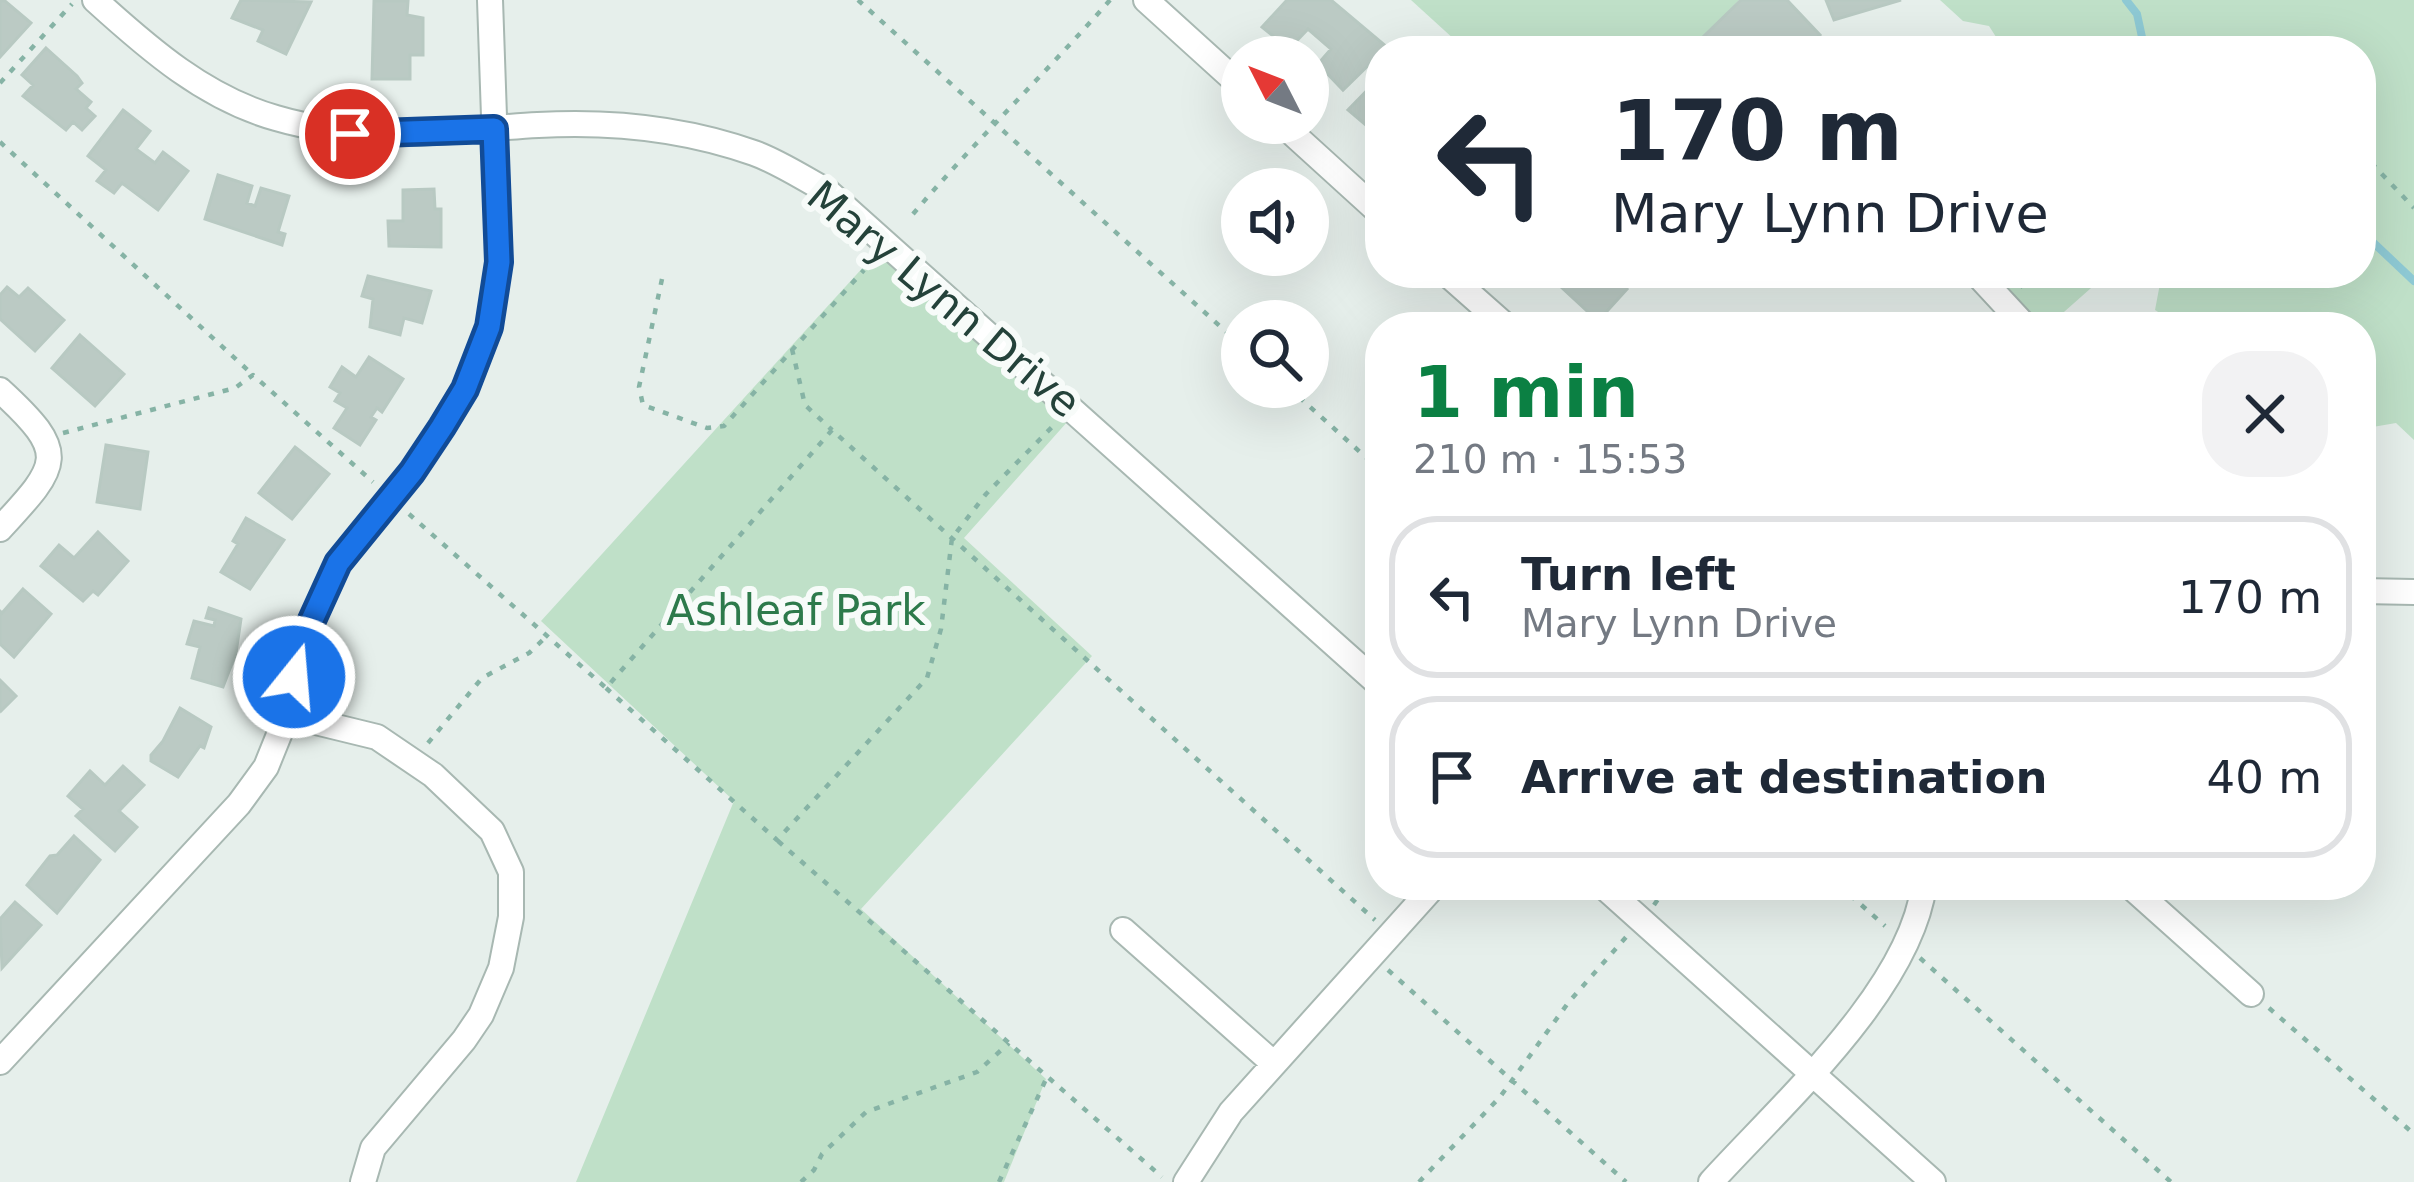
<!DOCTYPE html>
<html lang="en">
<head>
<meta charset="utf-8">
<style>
	body { margin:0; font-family:"DejaVu Sans",sans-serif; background:#f2f2f3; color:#1f2937; height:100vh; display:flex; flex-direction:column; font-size:45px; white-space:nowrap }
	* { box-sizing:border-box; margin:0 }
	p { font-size:39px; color:#747a83 }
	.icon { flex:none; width:66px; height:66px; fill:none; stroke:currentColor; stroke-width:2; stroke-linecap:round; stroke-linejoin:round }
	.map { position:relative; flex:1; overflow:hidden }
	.drawer { position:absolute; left:1365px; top:312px; width:1011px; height:588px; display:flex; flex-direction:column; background:#fff; border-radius:48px; box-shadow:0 12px 48px #0002 }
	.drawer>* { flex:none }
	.hud { position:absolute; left:1365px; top:36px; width:1011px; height:252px; border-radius:48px; box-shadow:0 12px 48px #0002; background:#fff; color:#1f2937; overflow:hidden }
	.needle { width:78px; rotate:312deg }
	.tools { position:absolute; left:1221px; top:36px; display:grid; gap:24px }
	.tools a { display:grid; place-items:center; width:108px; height:108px; border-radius:50%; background:#fff; box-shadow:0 12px 48px #0002; font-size:60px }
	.pin { position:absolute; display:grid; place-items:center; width:102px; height:102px; color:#fff; margin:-51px; border:6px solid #fff; border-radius:50%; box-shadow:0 3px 12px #0007 }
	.me { position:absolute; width:132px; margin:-66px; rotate:17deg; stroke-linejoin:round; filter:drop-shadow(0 0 9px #0008) }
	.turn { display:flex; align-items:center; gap:42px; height:252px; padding:0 48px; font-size:54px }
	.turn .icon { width:156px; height:156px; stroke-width:2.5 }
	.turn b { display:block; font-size:84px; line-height:102px }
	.round { display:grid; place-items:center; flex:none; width:126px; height:126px; border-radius:48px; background:#f2f2f3 }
	.overview { display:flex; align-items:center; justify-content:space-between; height:204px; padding:0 48px }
	h1 { font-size:72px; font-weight:600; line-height:90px; color:#0b8043 }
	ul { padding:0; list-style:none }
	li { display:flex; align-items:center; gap:36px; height:162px; margin:0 24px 18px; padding:0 24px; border:6px solid #e0e1e3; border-radius:48px }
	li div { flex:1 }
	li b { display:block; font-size:45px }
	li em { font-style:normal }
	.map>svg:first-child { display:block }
</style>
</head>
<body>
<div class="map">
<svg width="2414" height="1182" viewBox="0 0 2414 1182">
	<rect width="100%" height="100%" fill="#e6efeb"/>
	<!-- green -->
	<path fill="#bfe0c8" d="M1411 0H1739L1693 51H1467Z
		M1940 0H2414V440L2396 423 2361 429V327H2182L2155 310 2162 273H2361V51H2005L1989 26 1963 21Z
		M887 241 1076 412 964 538 1092 656 861 909 1046 1079 1004 1182H576L734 801 541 621Z
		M2016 273H2108L2047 327H2026L1995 293Z"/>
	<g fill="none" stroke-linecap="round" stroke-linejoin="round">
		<!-- stream -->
		<path stroke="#8ec9d4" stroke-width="8" d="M2126 0 2137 14 2145 51
			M2361 231 2414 281"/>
	</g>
	<!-- building -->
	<path fill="#bbcac4" stroke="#b8c9c2" stroke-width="3" d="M241 0 311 2 286 54 258 41 263 30 232 18Z
		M1287 0H1331L1387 47 1343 90 1318 64 1331 49 1308 29 1289 49 1262 27Z
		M1741 0H1787L1820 35 1802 51H1708L1700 40Z
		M1826 0H1901L1834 20Z
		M0 1H5L31 23 0 57Z
		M374 1H408L407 15 423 18V55H410V79H372Z
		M46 48 77 76 82 83 76 89 91 102 86 108 95 116 82 130 73 122 66 130 23 96 33 85 22 75Z
		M1378 79 1380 80V137L1348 110Z
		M123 110 150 131 136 149 155 163 163 152 188 171 158 210 122 183 114 193 97 181 106 170 88 156Z
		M218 175 252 186 247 203 255 206 261 188 289 196 278 232 285 234 282 245 205 219Z
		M434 189 435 209H441V247L389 246 388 221H403V190Z
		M1546 273H1610L1627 289 1598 321Z
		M368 276 431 291 422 323 404 318 400 335 370 327 373 299 362 296Z
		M7 287 19 297 28 288 64 320 35 351 0 319V295Z
		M80 335 124 374 95 406 52 368Z
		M369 357 403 379 382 412 377 408 371 417 376 420 360 445 334 428 347 408 335 401 340 393 330 387 342 367 356 377Z
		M106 445 148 452 140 509 97 502Z
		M295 447 329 474 292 519 259 493Z
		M246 518 284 540 250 589 221 572 238 544 233 541Z
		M98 532 128 561 98 595 93 591 83 601 41 566 59 545 74 558Z
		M23 589 51 614 14 657 0 644V611L2 613Z
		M209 608 241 619 236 653 223 687 192 678 200 647 187 644 194 621 214 626 215 620 206 618Z
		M0 680 16 696 1 711 0 709Z
		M180 708 211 727 204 748 200 746 178 777 151 761V755L163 741Z
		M123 766 144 785 119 811 137 827 115 851 76 816 83 809 68 796 90 771 105 785Z
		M74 836 100 860 57 913 27 885 50 856 57 855Z
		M15 902 41 925 2 968 0 919Z"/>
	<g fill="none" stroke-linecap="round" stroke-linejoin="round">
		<defs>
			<path id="street" d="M95 0C149 49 205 98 276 118 364 144 449 130 538 125 610 121 686 129 754 153 779 162 803 178 827 191L1380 685
				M1146 0 1242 87
				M1281 123 1380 213
				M1446 273 1507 327
				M1976 273 2026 327
				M0 390C70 454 60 464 0 529
				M2361 591 2414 592
				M287 715 377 737 433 775 492 831 511 872V917L501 968 481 1015 464 1040 373 1148 363 1182
				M1602 885 1933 1182
				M2129 885 2251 994
				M1123 930 1273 1063
				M0 1062 239 804 266 767 287 715 312 620 338 563 412 472 442 427 465 389 489 327 499 262 490 0
				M1186 1182 1231 1112 1435 885
				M1711 1182C1782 1104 1910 990 1924 885"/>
		</defs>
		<!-- street casing -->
		<use href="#street" stroke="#a8b8b2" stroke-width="28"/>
		<!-- path -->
		<path stroke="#86b3a5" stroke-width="4.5" stroke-dasharray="6 9" stroke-linecap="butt" d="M858 0 1242 346
			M0 83 72 4
			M0 142 252 374
			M2361 152 2414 208
			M913 214C976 140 1046 73 1110 0
			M662 279 639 387 643 405 707 428 724 426 864 270
			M2020 287 2040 273
			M792 349 805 405 832 430
			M1288 387 1380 470
			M63 433 235 388 253 375 373 482
			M409 514 606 688 832 430 1375 920
			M606 688 777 840 927 678 941 629 952 538 986 494 1054 425
			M428 743 482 678 529 653 547 636
			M778 841 1162 1177
			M1839 885 1885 926
			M1654 905 1668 885
			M1920 958 2171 1182
			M1388 970 1626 1182
			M2269 1008 2414 1134
			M801 1182 814 1170 822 1154 866 1112 977 1072 1009 1043
			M999 1182 1047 1077
			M1419 1182 1500 1097 1568 1003 1627 936"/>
		<!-- street -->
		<use href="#street" stroke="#fff" stroke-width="24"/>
	</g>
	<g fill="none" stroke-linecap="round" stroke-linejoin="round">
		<defs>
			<path id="route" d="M294 677 312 620 338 563 412 472 442 427 465 389 489 327 499 262 494 129 350 134"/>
		</defs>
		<!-- route casing -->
		<use href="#route" stroke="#114b97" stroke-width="30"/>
		<!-- route -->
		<use href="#route" stroke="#1a73e8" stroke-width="21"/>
	</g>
	<g text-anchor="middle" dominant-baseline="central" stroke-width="12" stroke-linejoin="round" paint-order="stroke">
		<!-- street labels -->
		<g font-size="42" fill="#24423a" stroke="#f7fbf9">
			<text transform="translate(944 299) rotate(40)">Mary Lynn Drive</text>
		</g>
		<!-- park labels -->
		<g font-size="42" fill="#2d7a4b" stroke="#f7fbf9">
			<text x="796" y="610">Ashleaf Park</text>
		</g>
	</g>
</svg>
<div class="tools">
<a><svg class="needle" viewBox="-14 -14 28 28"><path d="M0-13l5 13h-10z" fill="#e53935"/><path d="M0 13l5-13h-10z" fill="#747a83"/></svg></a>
<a><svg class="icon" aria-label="sound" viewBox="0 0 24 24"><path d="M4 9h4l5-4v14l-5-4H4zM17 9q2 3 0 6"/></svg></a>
<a><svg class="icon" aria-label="search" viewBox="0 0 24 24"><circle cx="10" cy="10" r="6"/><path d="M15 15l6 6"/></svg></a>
</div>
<div class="pin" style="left:350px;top:134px;background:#d93025"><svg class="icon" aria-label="arrive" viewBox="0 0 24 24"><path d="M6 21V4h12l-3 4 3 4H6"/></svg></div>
<svg class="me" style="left:294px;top:677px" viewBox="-20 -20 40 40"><circle r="17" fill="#1a73e8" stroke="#fff" stroke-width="3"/><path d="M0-11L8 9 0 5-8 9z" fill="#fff"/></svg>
<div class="hud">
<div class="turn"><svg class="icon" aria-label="left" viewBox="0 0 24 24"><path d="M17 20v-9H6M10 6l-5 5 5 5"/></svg><div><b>170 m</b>Mary Lynn Drive</div></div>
</div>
<section class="drawer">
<div class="overview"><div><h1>1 min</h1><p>210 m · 15:53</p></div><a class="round"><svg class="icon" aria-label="close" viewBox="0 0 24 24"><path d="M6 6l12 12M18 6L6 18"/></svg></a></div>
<ul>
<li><svg class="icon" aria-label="left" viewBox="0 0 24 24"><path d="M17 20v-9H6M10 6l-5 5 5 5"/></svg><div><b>Turn left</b><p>Mary Lynn Drive</p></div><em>170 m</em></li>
<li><svg class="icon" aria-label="arrive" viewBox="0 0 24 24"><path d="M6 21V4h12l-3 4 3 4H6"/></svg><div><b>Arrive at destination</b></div><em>40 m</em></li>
</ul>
</section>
</div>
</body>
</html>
